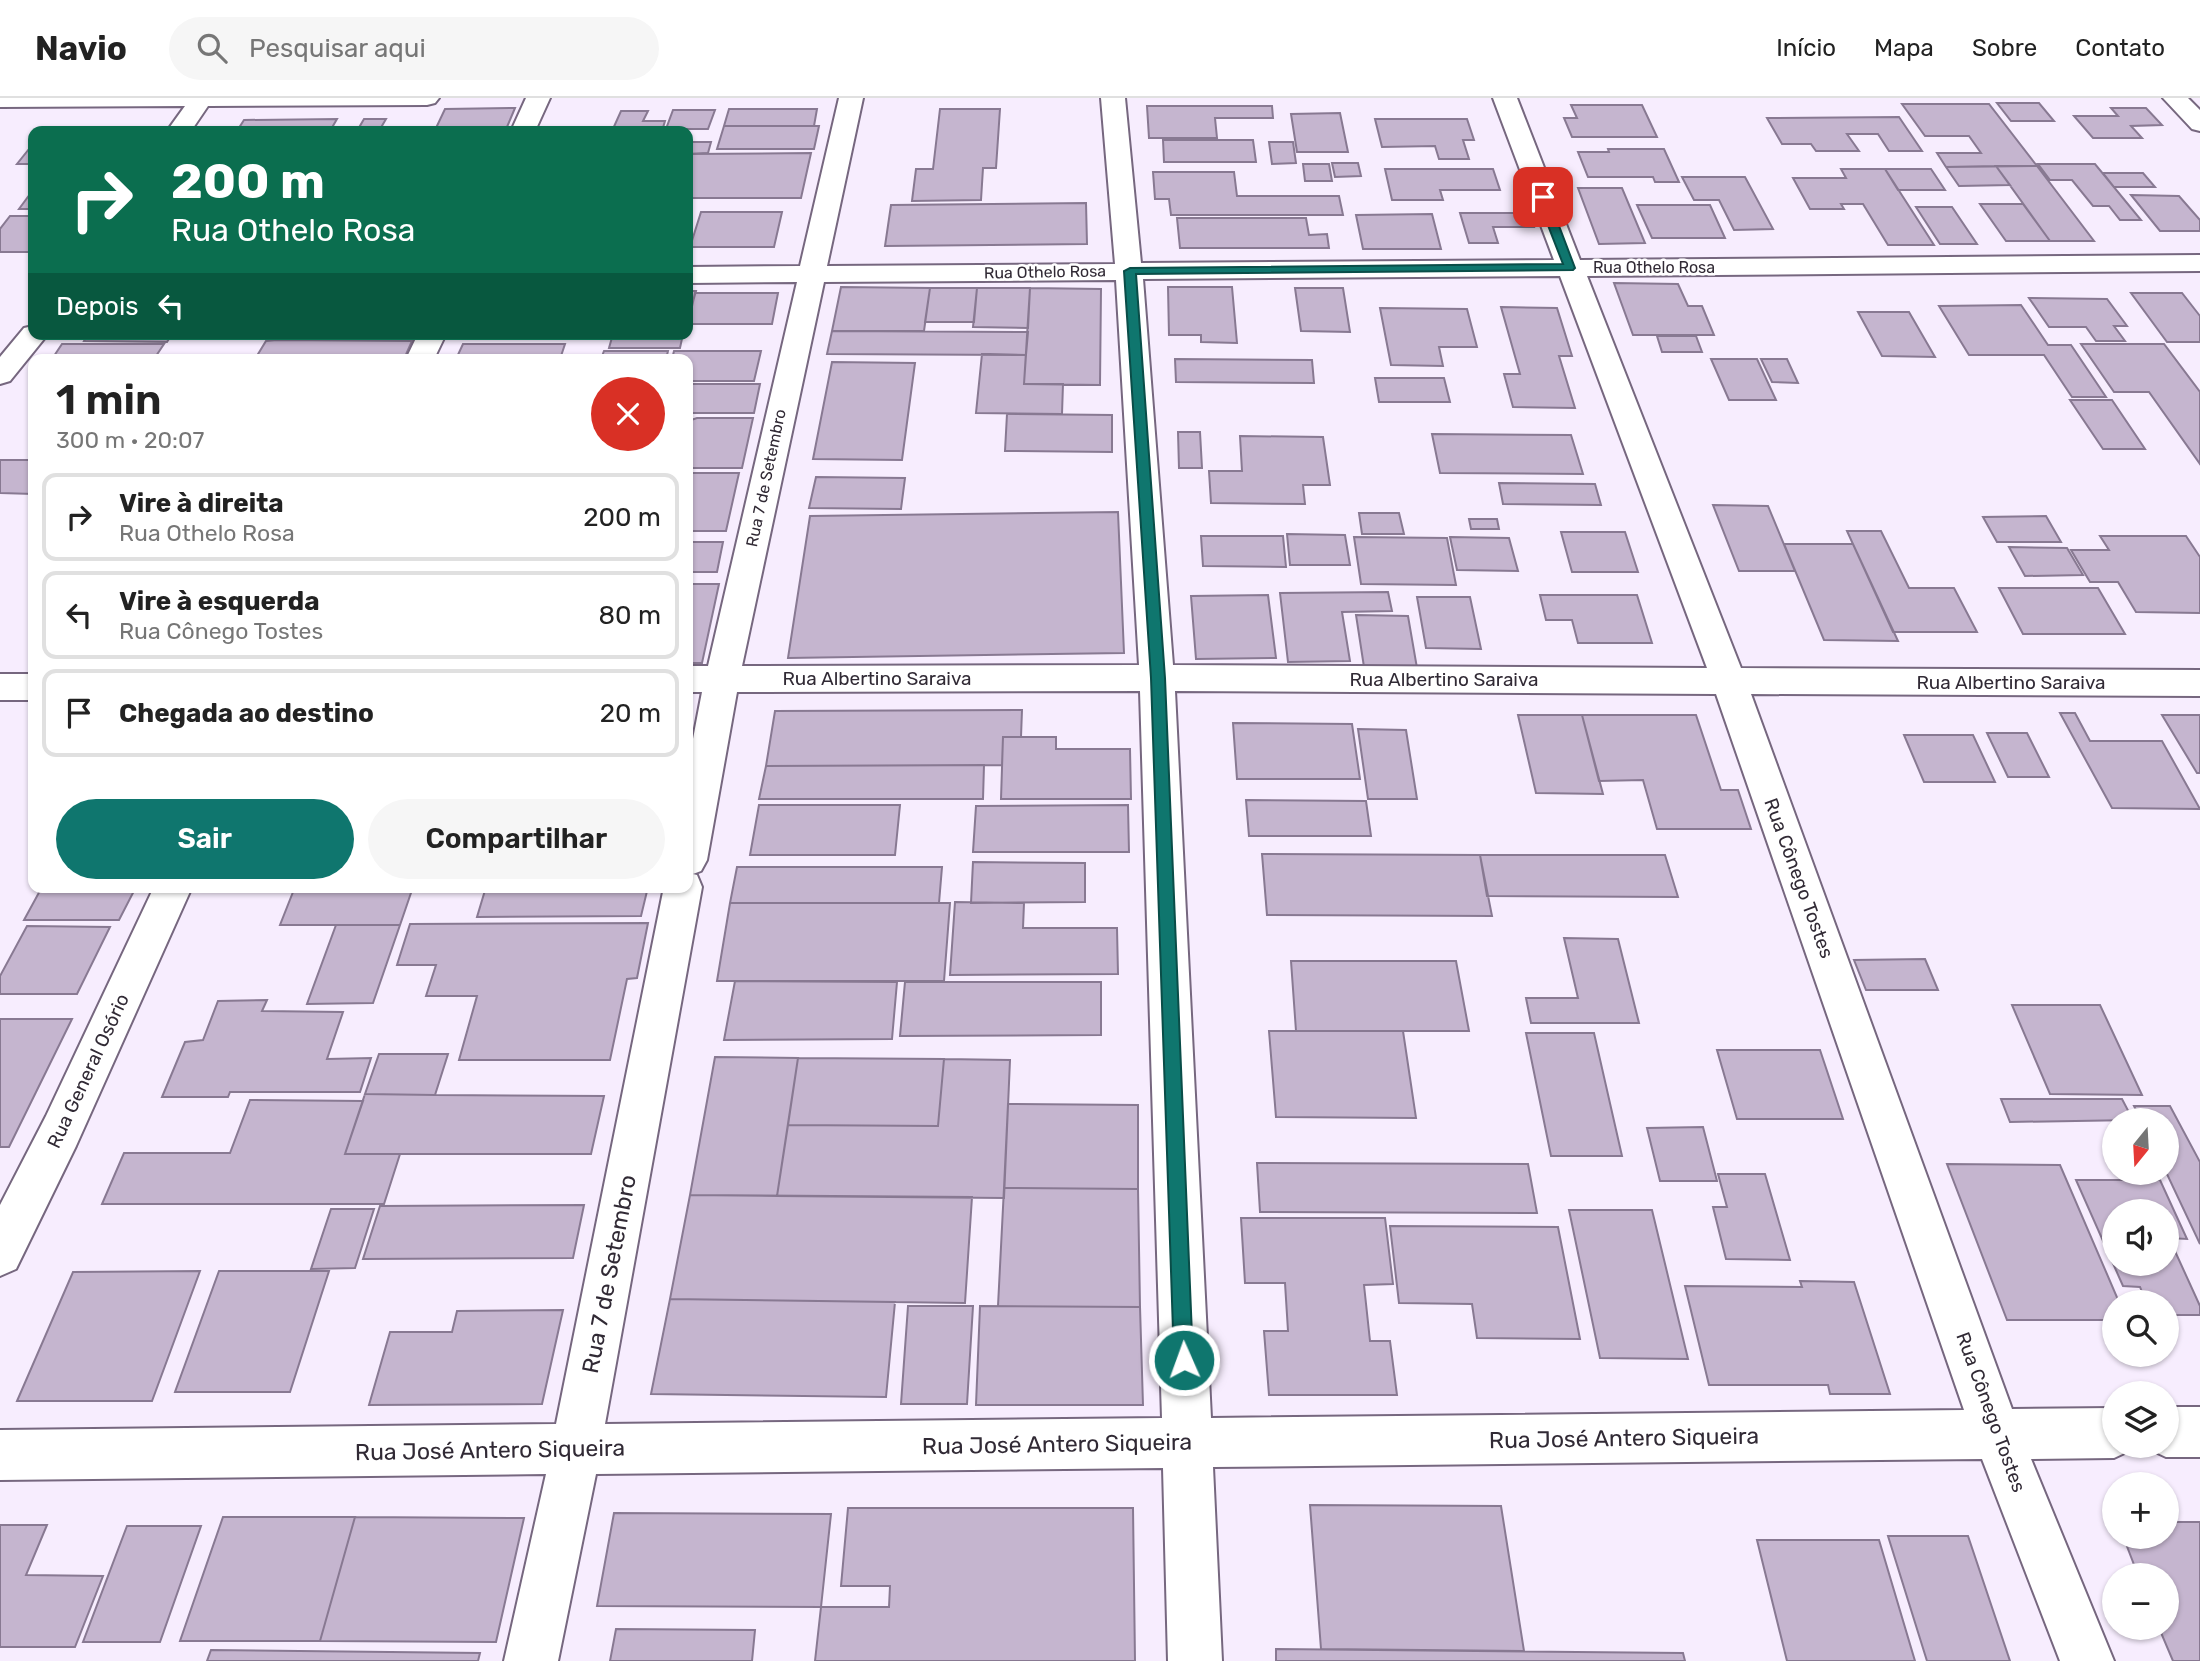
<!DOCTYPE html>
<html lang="pt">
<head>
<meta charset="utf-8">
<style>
	body { margin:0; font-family:Rubik,sans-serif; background:#f6f6f6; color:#222; height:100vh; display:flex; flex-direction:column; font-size:26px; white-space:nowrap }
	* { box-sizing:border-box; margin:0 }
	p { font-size:23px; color:#767676 }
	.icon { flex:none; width:38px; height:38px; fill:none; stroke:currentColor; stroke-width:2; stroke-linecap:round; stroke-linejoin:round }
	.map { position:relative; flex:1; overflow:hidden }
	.side { position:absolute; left:28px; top:256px; width:665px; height:539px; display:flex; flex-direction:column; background:#fff; border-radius:14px; box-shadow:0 2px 5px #0004 }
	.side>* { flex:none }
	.hud { position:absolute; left:28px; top:28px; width:665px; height:214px; border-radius:14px; box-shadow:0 2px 5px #0004; background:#0b6e4f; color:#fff; overflow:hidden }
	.needle { width:46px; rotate:198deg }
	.fabs { position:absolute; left:2102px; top:1010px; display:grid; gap:14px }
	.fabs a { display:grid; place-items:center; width:77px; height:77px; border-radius:50%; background:#fff; box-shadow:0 2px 5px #0004; font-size:35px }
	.pin { position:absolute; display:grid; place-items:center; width:60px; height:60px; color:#fff; margin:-30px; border-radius:14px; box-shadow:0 4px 10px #0006 }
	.me { position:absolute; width:77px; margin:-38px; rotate:358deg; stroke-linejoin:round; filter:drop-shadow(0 0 5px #0008) }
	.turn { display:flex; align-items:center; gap:24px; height:147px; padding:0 28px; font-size:32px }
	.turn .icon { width:91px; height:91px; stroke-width:2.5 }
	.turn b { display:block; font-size:49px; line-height:60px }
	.then { display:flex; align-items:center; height:66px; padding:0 28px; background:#0003; gap:14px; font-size:26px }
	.round { display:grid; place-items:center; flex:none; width:74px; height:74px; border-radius:37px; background:#f6f6f6 }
	.head { display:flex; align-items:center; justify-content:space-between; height:119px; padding:0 28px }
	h1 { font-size:42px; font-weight:600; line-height:52px }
	.primary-button { display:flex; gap:14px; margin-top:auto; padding:14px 28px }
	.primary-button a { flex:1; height:80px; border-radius:42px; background:#0f766e; color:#fff; font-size:28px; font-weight:600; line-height:80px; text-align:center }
	.primary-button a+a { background:#f6f6f6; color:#222 }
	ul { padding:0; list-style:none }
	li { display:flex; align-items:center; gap:21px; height:88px; margin:0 14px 10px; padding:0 14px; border:4px solid #e0e0e0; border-radius:14px }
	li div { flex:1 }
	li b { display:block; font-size:26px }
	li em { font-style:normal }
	header { display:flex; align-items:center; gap:42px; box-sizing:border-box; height:98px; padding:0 35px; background:#fff; border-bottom:2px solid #e0e0e0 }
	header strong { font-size:33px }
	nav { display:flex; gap:38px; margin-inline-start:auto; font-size:24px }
	.search { width:490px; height:63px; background:#f6f6f6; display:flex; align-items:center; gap:18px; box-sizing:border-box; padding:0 24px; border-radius:38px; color:#767676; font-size:26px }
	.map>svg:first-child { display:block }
</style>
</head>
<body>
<header>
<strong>Navio</strong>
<div class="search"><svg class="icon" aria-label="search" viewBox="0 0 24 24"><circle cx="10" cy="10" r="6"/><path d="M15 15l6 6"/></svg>Pesquisar aqui</div>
<nav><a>Início</a><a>Mapa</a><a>Sobre</a><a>Contato</a></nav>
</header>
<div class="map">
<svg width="2200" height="1563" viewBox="0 0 2200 1563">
	<rect width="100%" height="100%" fill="#f7edfe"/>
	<!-- building -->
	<path fill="#c5b5cf" stroke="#887992" stroke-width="2" fill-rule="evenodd" d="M1997 5H2039L2054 23H2011Z
		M1902 6H1989L2037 68 1946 69 1937 55H1981L1969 38H1925Z
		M1571 7H1642L1657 39H1572L1564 20H1577Z
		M1147 8H1272L1273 20H1215L1217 40H1149Z
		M515 10 507 29 436 30 445 11Z
		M2111 10H2146L2162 27 2131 28 2142 40H2093L2074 18H2118Z
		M729 11H817L814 28H724Z
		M940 11H1000L996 70H983L981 102 912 103 916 71H933Z
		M673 12H715L708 31H666Z
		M621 13H648L643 23H665L662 33H612Z
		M1340 15 1348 54H1297L1291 16Z
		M1899 19 1922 53H1889L1878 36H1847L1859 53H1816L1811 46H1782L1767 20Z
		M337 21 330 33H237L244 22Z
		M364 21H386L379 33 405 32 357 33Z
		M1375 21H1467L1474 42H1463L1469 61H1439L1435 48 1382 49Z
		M724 28H819L814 51H717Z
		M497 29 496 33H434L436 30Z
		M1163 42H1253L1256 64H1164Z
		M688 44H711L708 55 688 56Z
		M1269 44H1293L1296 65 1272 66Z
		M33 46V66H17Z
		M1608 51H1664L1679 84H1655L1653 79H1588L1578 54H1609Z
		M811 55 801 100H688V56Z
		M1332 65H1358L1361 78 1335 79Z
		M1303 66H1329L1332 83H1305Z
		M2038 66H2095L2141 122H2120L2109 108H2093L2072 82H2050Z
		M1996 68 2010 87 1959 88 1946 69Z
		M1996 68H2037L2094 143H2050Z
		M1385 71H1493L1500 92H1440L1443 102H1392Z
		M1841 71H1885L1934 147H1888L1863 106H1841L1844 111H1810L1793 80H1846Z
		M1885 71H1931L1945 92H1898Z
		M1153 74H1234L1237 98H1339L1343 117H1171L1169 101H1155Z
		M2103 75H2143L2155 89H2114Z
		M1682 79H1745L1773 131 1734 132 1719 102H1694Z
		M1578 90H1622L1645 145 1599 146Z
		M33 92V111H19Z
		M2131 97 2179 98 2200 122V133H2160Z
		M1086 105 1087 146 885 148 891 107Z
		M1980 106H2023L2050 143H2006Z
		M1637 107H1710L1725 140H1652Z
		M1916 109H1952L1977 146H1940Z
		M701 114H782L774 149H690Z
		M1460 115H1529L1534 129H1493L1498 145H1469Z
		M1432 116 1441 151H1363L1356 117Z
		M10 118H33V154H0V131Z
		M1177 120H1306L1309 137 1327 136 1329 150H1180Z
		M1614 185 1678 186 1688 208H1702L1714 237H1633Z
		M841 189 930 190 924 233H832Z
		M1168 189H1232L1237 245 1201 244V237H1169Z
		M930 190H977L974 224H925Z
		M977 190H1030L1028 230 973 229Z
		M1030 190 1101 191 1100 287 1024 286Z
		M1295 190H1343L1350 234 1301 233Z
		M688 193H696L688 221Z
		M695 195H778L772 226H688Z
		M2131 195H2182L2200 218V244H2167Z
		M2029 200 2107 201 2127 228H2114L2125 243H2096L2086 229H2049Z
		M2021 207 2048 247H2071L2106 299H2072L2044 257H1969L1939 208Z
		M1501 209 1557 210 1572 258H1559L1575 310 1513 309 1504 276H1520Z
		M1380 210 1467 211 1477 249H1439L1443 268 1391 267Z
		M1858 214H1909L1935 259 1882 258Z
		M832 233 1028 234 1026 257 827 256Z
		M88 236H172L167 244 84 243Z
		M281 236H415L412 243 277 242Z
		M464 236H604L464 237Z
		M613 236H683L680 250H609Z
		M1657 238H1696L1702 254H1662Z
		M266 243 277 242 412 243 404 261H255Z
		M62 246H164L154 261H52Z
		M463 246H565L560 261H456Z
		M2081 246H2164L2200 294V366L2149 294H2114Z
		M604 253H668L666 261H601Z
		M674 253H761L754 283H688V261H672Z
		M982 256 1026 257 1024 286H1063L1062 316 976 315Z
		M1175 261 1312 262 1314 285 1176 284Z
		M1711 261H1757L1776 302H1729Z
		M1761 261H1787L1798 285 1772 284Z
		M832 264 915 265 902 362 813 361Z
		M1375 280H1444L1450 304H1379Z
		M688 286H760L754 315H688Z
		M2070 302H2112L2145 351H2103Z
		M1007 316 1112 317V354L1005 353Z
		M697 320H753L742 370H688V323Z
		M1178 334H1200L1202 370H1179Z
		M1432 336 1571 337 1583 376 1440 375Z
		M1240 338 1323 339 1330 387H1303L1305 406 1211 405 1209 373H1242Z
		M0 362H33V396L0 395Z
		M688 375H739L726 433H688Z
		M816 379 905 380 901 411 809 410Z
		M1499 385 1595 386 1601 407 1503 406Z
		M1713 407 1768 408 1795 473H1739Z
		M1118 414 1124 555 788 560 810 418Z
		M1359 415H1399L1404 436H1362Z
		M2046 418 2061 444H1997L1983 419Z
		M1469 421H1497L1499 431H1471Z
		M1847 433H1881L1909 490H1954L1977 534H1893Z
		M1561 434H1625L1638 474H1572Z
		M1287 436 1345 437 1350 467H1290Z
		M1201 438H1283L1286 469 1203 468Z
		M2100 438H2186L2200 459V515L2136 514 2118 484H2090L2071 452H2109Z
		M1354 439 1447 440 1456 487 1361 486Z
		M1450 439 1509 440 1518 473 1457 472Z
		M688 444H723L717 474H688Z
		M1784 446H1853L1898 543 1824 542Z
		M2009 449 2067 450 2083 477 2025 478Z
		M688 486H719L702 565H688Z
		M1999 490H2098L2125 536H2023Z
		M1388 494 1392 513 1342 514 1350 563 1288 564 1280 495Z
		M1268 497 1276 560 1196 561 1191 498Z
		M1540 497H1637L1652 545H1578L1572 522H1546Z
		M1417 499H1470L1481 551 1426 550Z
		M1356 517 1408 518 1417 570 1364 569Z
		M1022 612 1021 639H1003L1002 667 766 668 775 613Z
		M2060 615H2075L2090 643H2162L2200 711 2112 710Z
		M1518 617H1582L1603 696 1536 695Z
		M1582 617H1696L1721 692H1738L1751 731H1657L1643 682 1599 683Z
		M2162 617H2200V675H2197Z
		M1233 625 1352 626 1360 681H1237Z
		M1358 631 1406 632 1417 701H1368Z
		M1987 635H2027L2049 679H2008Z
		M1904 637H1973L1995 684H1924Z
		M1003 639H1056V651H1130L1131 701H1001Z
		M984 667 983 701H759L766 668Z
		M1246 702 1366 703 1371 738H1249Z
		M759 707H900L895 757H750Z
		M1128 707 1129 754H973L976 708Z
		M1262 756 1480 757 1492 818 1267 817Z
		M1480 757H1665L1678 799 1487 798Z
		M973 764 1085 765V804L971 805Z
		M737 769H942L939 805H730Z
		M42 789H136L119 822H24Z
		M295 789H413L400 827H280Z
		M486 789H648L641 818 477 819Z
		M955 804 1024 805 1023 830H1117L1118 876 950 877Z
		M730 805H950L944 883H717Z
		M648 825 637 880 627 881 610 962H459L477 898H426L436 867H397L410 826Z
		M336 827H400L373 905 307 906Z
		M27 828 110 829 77 896H0V878Z
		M1564 840 1618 841 1639 925H1531L1526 900H1578Z
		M1925 861 1938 892H1866L1854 862Z
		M1291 863H1456L1469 933H1296Z
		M735 883 897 884 892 941 724 942Z
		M905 884H1101V937L900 938Z
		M267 902 262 913 343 914 327 961 371 960 360 994H230L228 999H162L185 944 203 942 218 903Z
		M2012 907H2100L2142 997 2050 996Z
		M0 921H72L9 1049H0Z
		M1269 933H1403L1416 1020 1276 1019Z
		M1526 935H1594L1622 1058H1551Z
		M1717 952H1820L1843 1021H1737Z
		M379 956H448L435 997 365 996Z
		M715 959 798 960 777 1098 690 1097Z
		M798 960 944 961 938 1028 788 1027Z
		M944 961 1010 962 1004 1100 777 1098 788 1027 938 1028Z
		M365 996 435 997 604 998 591 1056H345Z
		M2001 1001H2122L2133 1022 2010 1024Z
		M250 1002 363 1003 345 1056H400L384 1106H102L124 1055H230Z
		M1008 1006 1138 1007V1091L1004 1090Z
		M2134 1008H2170L2200 1064V1146L2166 1074V1022H2141Z
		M1703 1029 1717 1083H1660L1647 1030Z
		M1257 1065 1528 1066 1537 1115 1260 1114Z
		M1947 1066 2060 1067 2119 1204H2114V1222H2007Z
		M1718 1076H1765L1790 1162 1726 1161 1713 1109H1727Z
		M2076 1082H2160L2187 1141 2169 1140 2200 1208V1217H2166V1204H2146L2140 1189 2123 1188ZM2114 1113H2166V1166H2114Z
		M1004 1090 1138 1091 1140 1209 998 1208Z
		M690 1097 972 1099 965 1205 670 1201Z
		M584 1107 573 1160 363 1161 380 1108Z
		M331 1111H374L355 1170 311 1171Z
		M1569 1112H1652L1688 1261 1600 1260Z
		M1241 1120H1385L1393 1186 1364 1187 1370 1243H1390L1397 1297H1269L1264 1233H1288L1285 1185H1245Z
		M1390 1128 1558 1129 1580 1241 1477 1240 1472 1206 1399 1205Z
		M200 1173 152 1303H17L73 1174Z
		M219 1173H329L290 1294H175Z
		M1800 1183 1854 1184 1890 1296H1830L1828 1287H1709L1685 1188 1802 1189Z
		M670 1201 895 1204 886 1299 651 1296Z
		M908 1208H973L967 1306H901Z
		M980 1208 1140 1209 1143 1307H976Z
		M563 1212 542 1306 369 1307 390 1234H452L457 1213Z
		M1310 1407 1501 1408 1524 1553 1321 1551Z
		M848 1410H1133L1135 1563H815L821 1509H889L890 1488H841Z
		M614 1415 831 1416 821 1509 597 1508Z
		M223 1419H355L320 1543H180Z
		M355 1419 524 1420 496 1544 320 1543Z
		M2166 1424H2200V1563H2173L2159 1530H2166V1477H2138L2123 1438H2166Z
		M0 1427H47L26 1477 103 1478 75 1549H0Z
		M127 1428H201L160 1544H83Z
		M1888 1438H1968L2010 1563H1927Z
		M1757 1442H1879L1915 1563H1787Z
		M616 1531 755 1532 752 1563H610Z
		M1276 1551 1683 1555 1685 1563H1276Z
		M211 1552 480 1555 478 1563H207Z"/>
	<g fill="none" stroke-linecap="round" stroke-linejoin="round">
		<defs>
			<path id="minor" d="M0 0H439L435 5 427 7 208 8 191 33H167L185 8 0 9Z
				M526 0H550L535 33H511Z
				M839 0H863L827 168 1115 166 1101 0H1125L1141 165 1554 162 1493 0H1517L1580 162 2200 157V173L1587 178 1741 570 2200 572V598L1751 596 2012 1311 2114 1310V1348H2134L2131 1352 2114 1360 2031 1361 2114 1563H2060L1982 1361 1213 1369 1222 1563H1168L1163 1370 596 1376 558 1563H504L546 1376 0 1382V1332L556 1326 664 789H688V667L702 594H688V568H708L797 184 688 185V169L800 168ZM1560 178 1707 570 1173 567 1143 181ZM1116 182 1139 567 742 568 824 184ZM1140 593 1162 1320 605 1326 702 789 697 777 693 776 701 773 707 762 737 594ZM1175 593 1716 596 1964 1312 1211 1320Z
				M2163 0H2188L2200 12V33L2192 31Z
				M33 228V236H48L10 283 0 286V259L24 230Z
				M418 236H446L434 261H406Z
				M0 576H33V602H0Z
				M154 789H192L76 1048 16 1171 0 1178V1107L46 1018Z
				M2166 1309H2200V1359H2166L2149 1351 2147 1348H2166Z"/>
		</defs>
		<!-- minor casing -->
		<use href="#minor" stroke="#76677f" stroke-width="4"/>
		<!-- minor -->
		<use href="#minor" fill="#fff" fill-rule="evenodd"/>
	</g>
	<!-- route -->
	<path fill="#0f766e" stroke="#0a4d48" stroke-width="2" d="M1543 96 1548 99 1575 170 1573 172 1136 176 1165 580 1193 1262 1191 1269 1184 1272 1177 1269 1174 1262 1151 580 1124 173 1130 170 1563 166 1537 99Z"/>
	<g text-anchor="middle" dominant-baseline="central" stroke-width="5" stroke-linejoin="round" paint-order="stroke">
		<!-- far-street labels -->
		<g font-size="16" fill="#312a35" stroke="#fff">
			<text x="1654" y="169">Rua Othelo Rosa</text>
			<text transform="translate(1045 174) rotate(-1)">Rua Othelo Rosa</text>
			<text transform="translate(766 380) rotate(-78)">Rua 7 de Setembro</text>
		</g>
		<!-- street labels -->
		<g font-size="19" fill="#312a35" stroke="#fff">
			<text x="877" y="580">Rua Albertino Saraiva</text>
			<text x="1444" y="581">Rua Albertino Saraiva</text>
			<text x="2011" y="584">Rua Albertino Saraiva</text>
			<text transform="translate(1799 780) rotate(70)">Rua Cônego Tostes</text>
			<text transform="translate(88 973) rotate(-65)">Rua General Osório</text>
			<text transform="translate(1991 1314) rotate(70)">Rua Cônego Tostes</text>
		</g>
		<!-- near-street labels -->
		<g font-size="23" fill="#312a35" stroke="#fff">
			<text transform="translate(609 1176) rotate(-79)">Rua 7 de Setembro</text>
			<text transform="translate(1624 1340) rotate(-1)">Rua José Antero Siqueira</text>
			<text transform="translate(1057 1346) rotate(-1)">Rua José Antero Siqueira</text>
			<text transform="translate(490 1352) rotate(-1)">Rua José Antero Siqueira</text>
		</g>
	</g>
</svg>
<div class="fabs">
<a><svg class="needle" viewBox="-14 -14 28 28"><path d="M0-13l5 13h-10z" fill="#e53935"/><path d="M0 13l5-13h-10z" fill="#767676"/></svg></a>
<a><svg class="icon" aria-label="sound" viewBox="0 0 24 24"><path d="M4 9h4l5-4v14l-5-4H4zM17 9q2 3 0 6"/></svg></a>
<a><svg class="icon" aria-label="search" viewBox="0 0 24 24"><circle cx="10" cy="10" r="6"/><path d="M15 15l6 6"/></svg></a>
<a><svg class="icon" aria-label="layers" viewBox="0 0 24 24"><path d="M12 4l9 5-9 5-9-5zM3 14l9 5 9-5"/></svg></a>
<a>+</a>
<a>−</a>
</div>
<div class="pin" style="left:1543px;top:99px;background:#d93025"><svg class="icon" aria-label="arrive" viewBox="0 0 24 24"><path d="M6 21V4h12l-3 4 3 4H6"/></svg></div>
<svg class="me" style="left:1184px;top:1262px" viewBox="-20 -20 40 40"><circle r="17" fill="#0f766e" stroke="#fff" stroke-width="3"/><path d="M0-11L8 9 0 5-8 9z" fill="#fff"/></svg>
<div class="hud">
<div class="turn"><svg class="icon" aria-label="right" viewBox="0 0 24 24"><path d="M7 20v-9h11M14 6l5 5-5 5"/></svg><div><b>200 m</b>Rua Othelo Rosa</div></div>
<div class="then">Depois<svg class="icon" aria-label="left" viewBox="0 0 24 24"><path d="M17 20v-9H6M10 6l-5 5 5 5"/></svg></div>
</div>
<section class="side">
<div class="head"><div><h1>1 min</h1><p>300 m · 20:07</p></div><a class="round" style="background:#d93025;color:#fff"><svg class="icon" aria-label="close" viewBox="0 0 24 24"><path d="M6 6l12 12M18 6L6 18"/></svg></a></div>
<ul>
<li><svg class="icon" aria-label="right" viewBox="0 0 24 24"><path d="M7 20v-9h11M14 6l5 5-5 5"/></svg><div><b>Vire à direita</b><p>Rua Othelo Rosa</p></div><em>200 m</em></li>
<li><svg class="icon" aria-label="left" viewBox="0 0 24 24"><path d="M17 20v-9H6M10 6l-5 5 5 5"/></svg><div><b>Vire à esquerda</b><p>Rua Cônego Tostes</p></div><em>80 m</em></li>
<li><svg class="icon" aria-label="arrive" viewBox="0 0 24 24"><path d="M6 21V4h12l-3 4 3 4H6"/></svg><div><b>Chegada ao destino</b></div><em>20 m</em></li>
</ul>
<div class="primary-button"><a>Sair</a><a>Compartilhar</a></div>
</section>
</div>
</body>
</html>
